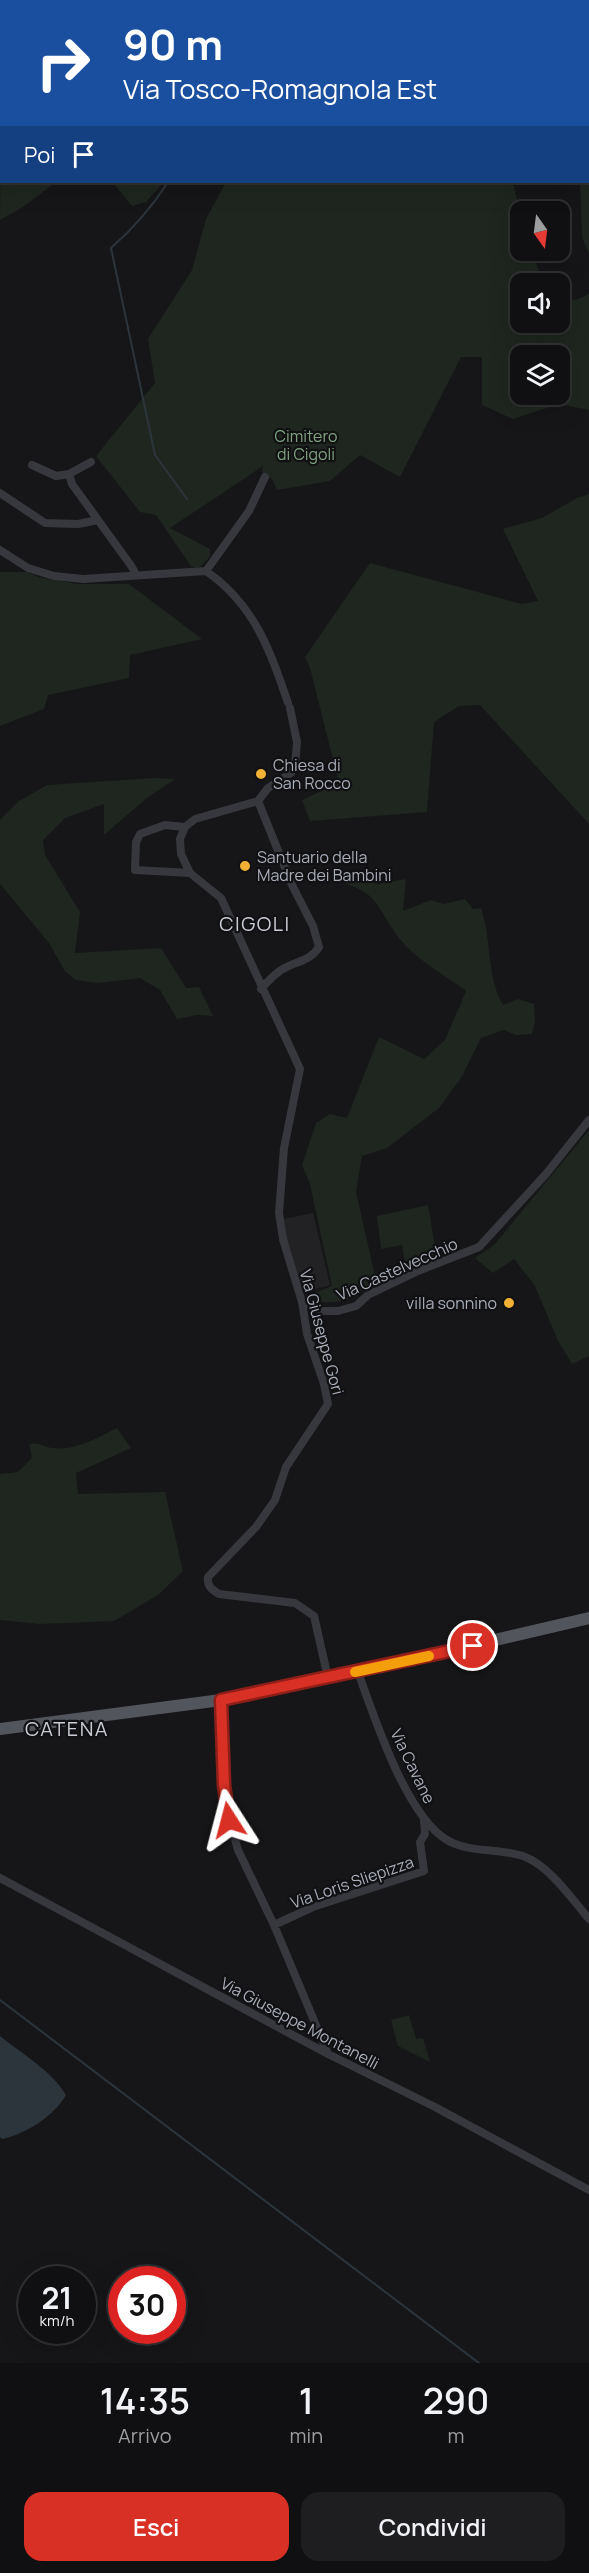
<!DOCTYPE html>
<html lang="it">
<head>
<meta charset="utf-8">
<style>
	body { margin:0; font-family:Manrope,sans-serif; background:#1e1e20; color:#f1f3f6; height:100vh; display:flex; flex-direction:column; font-size:22px; white-space:nowrap }
	* { box-sizing:border-box; margin:0 }
	p { font-size:20px; color:#9c9d9f }
	.icon { flex:none; width:33px; height:33px; fill:none; stroke:currentColor; stroke-width:2; stroke-linecap:round; stroke-linejoin:round }
	.map { position:relative; height:2363px; overflow:hidden }
	.details { display:flex; flex-direction:column; background:#101012; flex:1 }
	.details>* { flex:none }
	.banner { position:absolute; left:0px; top:0px; width:590px; height:183px; box-shadow:0 6px 24px #0002,0 0 0 2px #303032; background:#1a4fa0; color:#fff; overflow:hidden }
	.needle { width:39px; rotate:166deg }
	.controls { position:absolute; left:510px; top:201px; display:grid; gap:12px }
	.controls a { display:grid; place-items:center; width:60px; height:60px; border-radius:12px; background:#101012; box-shadow:0 6px 24px #0002,0 0 0 2px #303032; font-size:30px }
	.speed { position:absolute; left:18px; top:2266px; display:flex; gap:12px; font-size:30px; font-weight:700; text-align:center }
	.speed>* { display:grid; place-content:center; width:78px; height:78px; border-radius:50%; background:#101012; box-shadow:0 6px 24px #0002,0 0 0 2px #303032; line-height:1 }
	.speed small { font-size:15px; font-weight:400 }
	.speed .limit { border:9px solid #d22; background:#fff; color:#111 }
	.pin { position:absolute; display:grid; place-items:center; width:51px; height:51px; color:#fff; margin:-26px; border:3px solid #fff; border-radius:50%; box-shadow:0 2px 6px #0007 }
	.me { position:absolute; width:66px; margin:-33px; rotate:351deg; stroke-linejoin:round; filter:drop-shadow(0 0 4px #0008) }
	.turn { display:flex; align-items:center; gap:21px; height:126px; padding:0 24px; font-size:27px }
	.turn .icon { width:78px; height:78px; stroke-width:2.5 }
	.turn b { display:block; font-size:42px; line-height:51px }
	.then { display:flex; align-items:center; height:57px; padding:0 24px; background:#0003; gap:12px; font-size:22px }
	.eta { display:flex; justify-content:space-evenly; align-items:center; height:102px; text-align:center }
	.eta b { font-size:36px; font-weight:600; line-height:42px }
	.primary-button { display:flex; gap:12px; margin-top:auto; padding:12px 24px }
	.primary-button a { flex:1; height:69px; border-radius:18px; background:#d93025; color:#fff; font-size:24px; font-weight:600; line-height:69px; text-align:center }
	.primary-button a+a { background:#1e1e20; color:#f1f3f6 }
	.map>svg:first-child { display:block }
</style>
</head>
<body>
<div class="map">
<svg width="589" height="2363" viewBox="0 0 589 2363">
	<rect width="100%" height="100%" fill="#161618"/>
	<!-- built -->
	<path fill="#222225" d="M313 1213 330 1285 304 1292 300 1284 286 1236 284 1219Z"/>
	<!-- green -->
	<path fill="#1e261f" fill-rule="evenodd" d="M60 0H290L60 2Z
		M1 64 2 182H56L23 207 0 220Z
		M588 126H589V254L582 237 580 182H588Z
		M112 182H164L146 202 132 206Z
		M226 182H513L520 214V250L532 251 543 283 520 284V322H560V298L576 300 589 294V410L559 404 513 419 482 405V357H461L400 477 360 455 330 481 277 490 272 479 262 473 263 466 170 528 210 549V557L200 567 196 568 191 566 156 515 140 512 96 456 155 383 148 339 192 270 206 219ZM520 356H560V394H520Z
		M589 494V824L480 705 459 706 434 722 427 812 310 821 302 800 339 783 310 668 305 657 370 563 522 604 538 601 503 529 542 518 577 498Z
		M0 572H28L38 577 78 584H129L202 639 130 655 129 678 48 695 44 709 0 726Z
		M154 778 175 779 147 798 104 835V804L65 818 43 840 45 855 80 912 75 953 161 948 186 988 199 987 213 1016 197 1015 177 1019 160 990 140 978 98 983 75 980 64 970 49 943 0 884V820L19 801 47 785Z
		M348 874 377 884 406 879 403 911 431 900 444 904 465 899 473 909 481 908C492 939 486 976 503 1005L518 999 534 1004 535 1022 532 1034 516 1035 504 1030 481 1038 461 1078 439 1108 387 1148 362 1156 356 1192 376 1280C354 1299 348 1303 319 1302L315 1293 332 1286 310 1184 302 1165 316 1123 330 1114 347 1118 379 1037 424 1059 445 1040 466 991C446 976 424 964 406 946 380 919 383 893 343 883Z
		M589 1130V1356L572 1364 558 1341 535 1286 514 1259 493 1273 475 1258 494 1245Z
		M428 1205 437 1258 406 1267 402 1245 381 1249 377 1216Z
		M117 1428 131 1448 76 1473 78 1494 165 1492 183 1571 158 1595 114 1621 40 1624 0 1620V1474L18 1472 32 1458 29 1444C42 1442 42 1447 52 1448 76 1451 97 1438 117 1428Z
		M409 2015 416 2039 423 2038 430 2062 398 2046 391 2020Z"/>
	<!-- water -->
	<path fill="#2c353c" d="M0 2036C22 2054 51 2070 66 2095 54 2116 26 2134 2 2139L0 2137Z"/>
	<g fill="none" stroke-linecap="round" stroke-linejoin="round">
		<!-- stream -->
		<path stroke="#2c353c" stroke-width="2" d="M542 2 545 0
			M168 182C152 207 134 228 111 248L155 455 187 499
			M0 2000 479 2363"/>
		<!-- minor -->
		<path stroke="#37383d" stroke-width="8" d="M32 465 56 476 69 474 72 484 132 567 136 575
			M69 474 91 462
			M0 493 45 523 78 524 98 520
			M0 550 28 568 54 576 83 579 206 571C254 604 270 650 288 703
			M206 571 249 511 265 477
			M290 708 297 742 295 766 291 773 268 788 258 801 195 819 185 827 180 839 181 854 190 873 221 898 300 1069 284 1148 279 1213 283 1239 302 1302 307 1334 324 1384 328 1404 286 1467 275 1500 256 1527 208 1577C207 1586 211 1589 219 1594L295 1603 314 1616 328 1678
			M258 801 292 885 313 926 319 947C311 959 303 960 291 965 278 970 270 979 261 989
			M185 827 165 825 140 834 136 842 135 870 190 873
			M302 1302 321 1311H338L356 1306 368 1295 418 1271 479 1247 546 1174 589 1120
			M358 1672C374 1716 406 1816 447 1840 469 1853 498 1848 523 1856 550 1866 571 1898 589 1919
			M221 1700 223 1785 229 1819 238 1850 274 1925 328 2054
			M0 1878 328 2054 435 2107 589 2190
			M274 1925 313 1907 424 1871 420 1842 425 1834 424 1820"/>
		<!-- primary -->
		<path stroke="#53555c" stroke-width="12" d="M0 1729 221 1700 380 1667 589 1618"/>
	</g>
	<g fill="none" stroke-linecap="round" stroke-linejoin="round">
		<defs>
			<path id="route" d="M229 1820 224 1785 221 1700 473 1646"/>
		</defs>
		<!-- route casing -->
		<use href="#route" stroke="#8d1f18" stroke-width="15"/>
		<!-- route -->
		<use href="#route" stroke="#d93025" stroke-width="10"/>
		<!-- slow -->
		<path stroke="#f59e0b" stroke-width="10" d="M355 1672 429 1656"/>
	</g>
	<!-- markers -->
	<g fill="#f2b134" stroke="#111113" stroke-width="2">
		<circle cx="261" cy="774" r="6"/>
		<circle cx="245" cy="866" r="6"/>
		<circle cx="509" cy="1303" r="6"/>
	</g>
	<g text-anchor="middle" dominant-baseline="central" stroke-width="4.5" stroke-linejoin="round" paint-order="stroke">
		<!-- park labels -->
		<g font-size="16" fill="#7fa381" stroke="#111113">
			<text x="306" y="436">Cimitero<tspan x="306" dy="18">di Cigoli</tspan></text>
		</g>
		<!-- poi labels -->
		<g font-size="16" fill="#a8adb8" stroke="#111113" text-anchor="start">
			<text x="273" y="765">Chiesa di<tspan x="273" dy="18">San Rocco</tspan></text>
			<text x="257" y="857">Santuario della<tspan x="257" dy="18">Madre dei Bambini</tspan></text>
			<text x="497" y="1303" text-anchor="end">villa sonnino</text>
		</g>
		<!-- street labels -->
		<g font-size="16" fill="#a8adb8" stroke="#111113">
			<text transform="translate(397 1269) rotate(-24)">Via Castelvecchio</text>
			<text transform="translate(322 1332) rotate(75)">Via Giuseppe Gori</text>
			<text transform="translate(413 1766) rotate(64)">Via Cavane</text>
			<text transform="translate(352 1882) rotate(-19)">Via Loris Sliepizza</text>
			<text transform="translate(300 2023) rotate(28)">Via Giuseppe Montanelli</text>
		</g>
		<!-- quarter labels -->
		<g font-size="20" letter-spacing="1.5" fill="#c9ccd4" stroke="#111113">
			<text x="255" y="923">CIGOLI</text>
			<text x="67" y="1728">CATENA</text>
		</g>
	</g>
</svg>
<div class="controls">
<a><svg class="needle" viewBox="-14 -14 28 28"><path d="M0-13l5 13h-10z" fill="#e53935"/><path d="M0 13l5-13h-10z" fill="#9c9d9f"/></svg></a>
<a><svg class="icon" aria-label="sound" viewBox="0 0 24 24"><path d="M4 9h4l5-4v14l-5-4H4zM17 9q2 3 0 6"/></svg></a>
<a><svg class="icon" aria-label="layers" viewBox="0 0 24 24"><path d="M12 4l9 5-9 5-9-5zM3 14l9 5 9-5"/></svg></a>
</div>
<div class="speed"><div>21<small>km/h</small></div><div class="limit">30</div></div>
<div class="pin" style="left:473px;top:1646px;background:#d93025"><svg class="icon" aria-label="arrive" viewBox="0 0 24 24"><path d="M6 21V4h12l-3 4 3 4H6"/></svg></div>
<svg class="me" style="left:229px;top:1820px" viewBox="-20 -20 40 40"><path d="M0-17L14 15 0 8-14 15z" fill="#d93025" stroke="#fff" stroke-width="4"/></svg>
<div class="banner">
<div class="turn"><svg class="icon" aria-label="right" viewBox="0 0 24 24"><path d="M7 20v-9h11M14 6l5 5-5 5"/></svg><div><b>90 m</b>Via Tosco-Romagnola Est</div></div>
<div class="then">Poi<svg class="icon" aria-label="arrive" viewBox="0 0 24 24"><path d="M6 21V4h12l-3 4 3 4H6"/></svg></div>
</div>
</div>
<section class="details">
<div class="eta">
<div><b>14:35</b><p>Arrivo</p></div>
<div><b>1</b><p>min</p></div>
<div><b>290</b><p>m</p></div>
</div>
<div class="primary-button"><a>Esci</a><a>Condividi</a></div>
</section>
</body>
</html>
